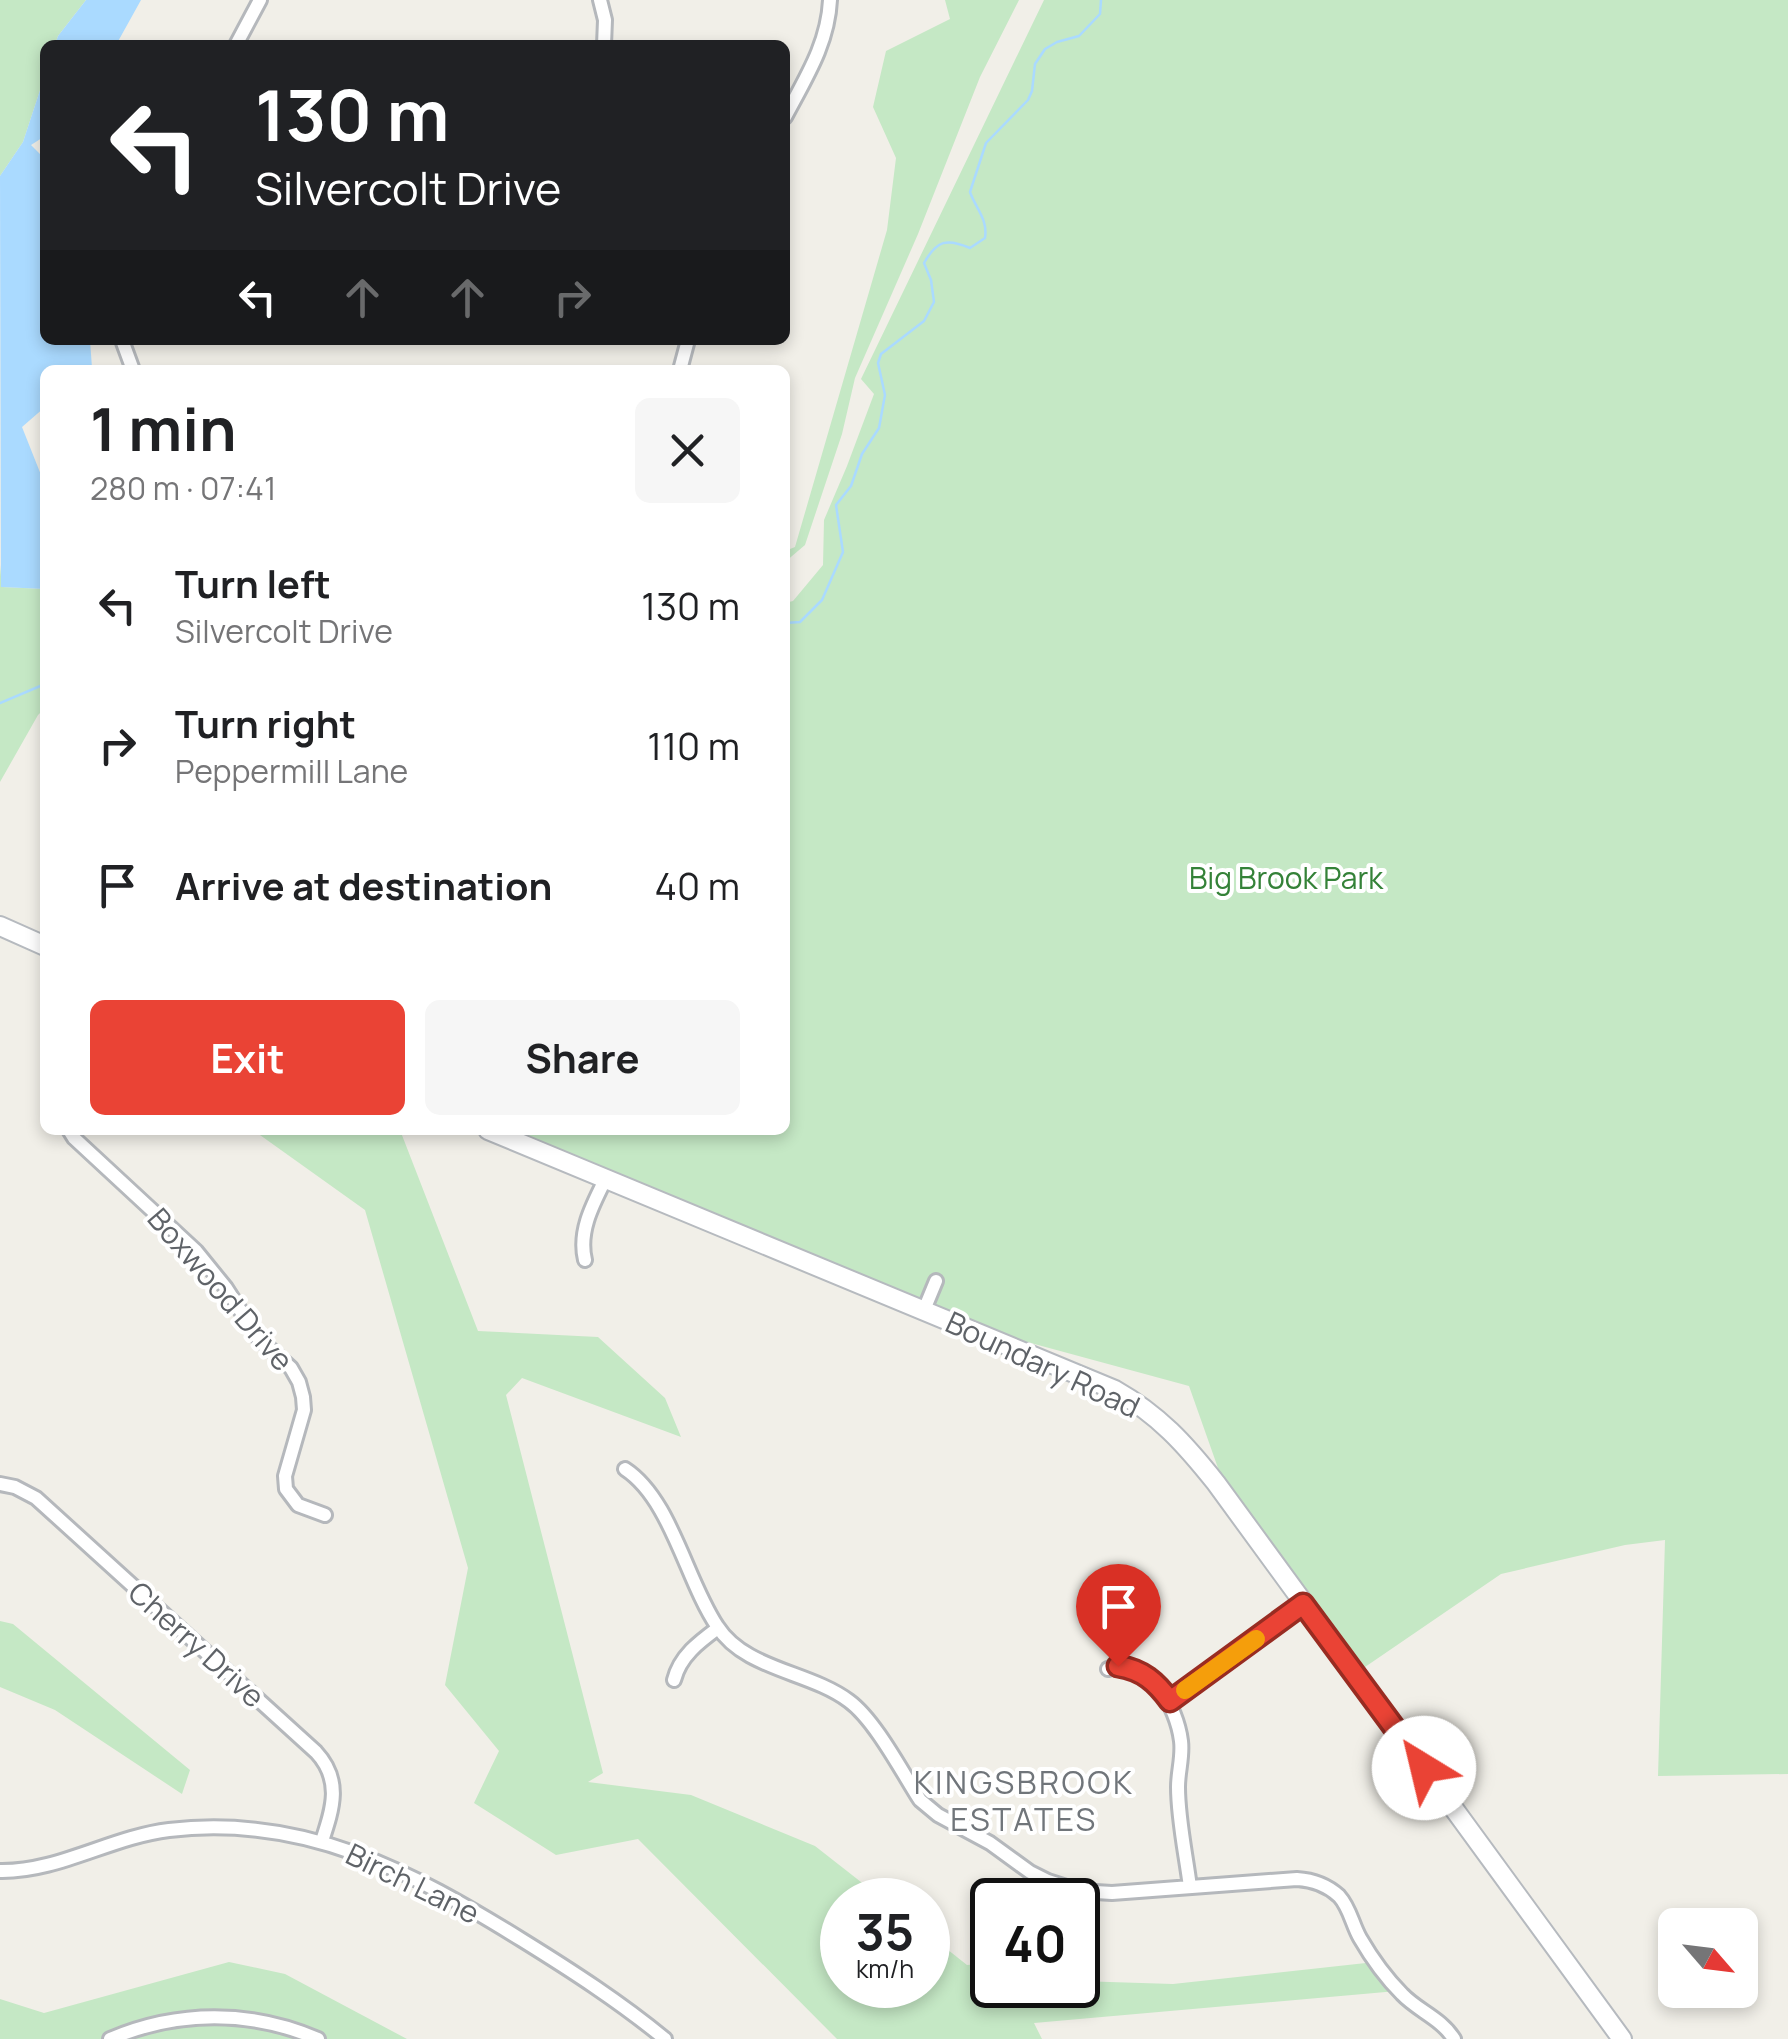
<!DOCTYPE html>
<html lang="en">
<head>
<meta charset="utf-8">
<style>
	body { margin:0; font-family:Manrope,sans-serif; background:#f6f6f6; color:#202124; height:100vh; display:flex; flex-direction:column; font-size:38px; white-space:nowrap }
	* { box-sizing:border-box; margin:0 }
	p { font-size:32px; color:#757577 }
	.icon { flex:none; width:55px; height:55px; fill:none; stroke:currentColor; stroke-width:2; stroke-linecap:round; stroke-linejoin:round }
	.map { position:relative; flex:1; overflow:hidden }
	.side { position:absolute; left:40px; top:365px; width:750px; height:770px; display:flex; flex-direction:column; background:#fff; border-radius:15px; box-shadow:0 5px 15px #0003 }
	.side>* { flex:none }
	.top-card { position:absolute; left:40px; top:40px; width:750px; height:305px; border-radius:15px; box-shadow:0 5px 15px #0003; background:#202124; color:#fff; overflow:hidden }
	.needle { width:65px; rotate:118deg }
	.fabs { position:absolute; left:1658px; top:1908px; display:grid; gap:20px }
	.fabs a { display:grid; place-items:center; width:100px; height:100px; border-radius:15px; background:#fff; box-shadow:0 5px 15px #0003; font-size:50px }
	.speed { position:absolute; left:820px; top:1878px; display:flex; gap:20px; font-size:50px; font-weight:700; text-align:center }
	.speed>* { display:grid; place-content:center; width:130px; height:130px; border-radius:50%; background:#fff; box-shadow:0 5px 15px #0003; line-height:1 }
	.speed small { font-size:25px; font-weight:400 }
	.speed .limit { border:5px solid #111; border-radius:15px; background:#fff; color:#111 }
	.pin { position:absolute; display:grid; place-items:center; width:85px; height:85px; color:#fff; margin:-102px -42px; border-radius:50% 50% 50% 0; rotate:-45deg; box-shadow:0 0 10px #0007 }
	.pin .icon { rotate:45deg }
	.me { position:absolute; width:110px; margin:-55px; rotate:324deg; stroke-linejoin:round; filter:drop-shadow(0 0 8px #0008) }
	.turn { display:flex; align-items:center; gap:35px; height:210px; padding:0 50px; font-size:45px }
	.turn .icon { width:130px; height:130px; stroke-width:2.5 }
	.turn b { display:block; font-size:70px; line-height:85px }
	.lanes { display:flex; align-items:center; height:95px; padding:0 50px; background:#0003; justify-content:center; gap:50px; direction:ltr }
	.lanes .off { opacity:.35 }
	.round { display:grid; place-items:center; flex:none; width:105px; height:105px; border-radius:15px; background:#f6f6f6 }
	.overview { display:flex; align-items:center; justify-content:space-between; height:170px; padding:0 50px }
	h1 { font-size:60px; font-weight:700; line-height:75px }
	.cta { display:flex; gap:20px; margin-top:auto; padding:20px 50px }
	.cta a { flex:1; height:115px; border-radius:15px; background:#ea4335; color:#fff; font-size:40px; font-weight:700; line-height:115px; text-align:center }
	.cta a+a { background:#f6f6f6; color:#202124 }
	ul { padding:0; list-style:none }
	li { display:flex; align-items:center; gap:30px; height:140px; padding:0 50px }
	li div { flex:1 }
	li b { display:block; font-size:38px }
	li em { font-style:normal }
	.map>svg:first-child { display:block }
</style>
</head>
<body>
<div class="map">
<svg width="1788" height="2039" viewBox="0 0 1788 2039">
	<rect width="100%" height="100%" fill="#f1efe8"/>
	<!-- green -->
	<path fill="#c5e8c5" d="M0 0H86L58 36 55 45H45V75L23 142 0 176Z
		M945 0H1019L980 77 918 234 855 378 842 434 805 545 785 562V551L795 547 887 230 896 158 873 107 886 51 950 19Z
		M1044 0H1788V1774L1658 1776 1665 1540 1625 1545 1501 1574 1365 1667 1224 1485 1189 1386 1009 1337 508 1130H785V603L793 601 823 565 824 520 847 466 874 394 861 379Z
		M0 565 2 587 45 589V708L38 715 0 782Z
		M253 1130H400L478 1331 598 1337 665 1398 681 1437 522 1378 506 1395 603 1773 588 1782 691 1795 815 1846 884 1900H842V1985H928V1934L967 1965 992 1963V1985H1078V1981L1173 1984 1375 1962 1397 1991 1034 2023 1042 2039H837L638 1839 556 1855 474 1803 499 1751 445 1685 468 1568 365 1210Z
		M0 1621 13 1624 190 1770 182 1794 55 1710 0 1687Z
		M229 1962 285 1974 407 2039H0V1999L44 2013Z"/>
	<!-- water -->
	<path fill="#aadaff" d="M86 0H141L116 45H55L58 36Z
		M45 75V136L31 145 45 159V340H90L92 368 89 370H45V407L22 427 45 485V589L1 587 0 176 23 142Z"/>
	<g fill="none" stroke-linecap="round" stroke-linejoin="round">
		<!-- stream -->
		<path stroke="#aadaff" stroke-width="2.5" d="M785 623 800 622 822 600 843 552 836 505 851 486 862 454 879 428 885 395 878 363 881 354 924 321 934 302 931 280 924 263C937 240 947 238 970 248L985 238C988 219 976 209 970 192L986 143 1028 100 1032 91 1035 64 1045 49 1057 42 1079 36 1100 14 1101 0
			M0 703 45 684"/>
		<defs>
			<path id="street" d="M600 0 605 20 604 45
				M236 45 260 0
				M785 117C805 79 828 44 830 0
				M122 340 133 370
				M680 370 688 340
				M69 1130 74 1138 196 1251 226 1288 258 1338 291 1368 299 1382 303 1397 304 1410 285 1476 286 1489 298 1505 325 1515
				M585 1260C578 1231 593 1204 606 1178
				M924 1310 936 1281
				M625 1469C671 1499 686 1580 717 1626 745 1670 809 1671 849 1701 875 1720 902 1772 920 1800L938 1815 990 1843 1030 1872 1048 1881 1079 1891 1112 1893 1297 1879C1313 1880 1327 1885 1339 1896 1350 1908 1352 1924 1360 1938 1371 1957 1386 1978 1402 1994 1418 2011 1441 2018 1454 2039
				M0 1484 15 1487 36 1498 316 1752C342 1780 333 1808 322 1841
				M1108 1669C1149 1653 1177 1708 1181 1741 1183 1757 1178 1771 1178 1787 1178 1820 1186 1855 1190 1887
				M674 1680C680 1656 699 1642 718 1628
				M1170 1701 1303 1604
				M0 1871C58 1872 111 1837 169 1830 304 1814 411 1871 522 1940 572 1971 620 2002 665 2039
				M110 2039C178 2010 251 2010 318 2039"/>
			<path id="secondary" d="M0 926 45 946
				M488 1130 1115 1390C1159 1415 1185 1444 1216 1483L1622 2039"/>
		</defs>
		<!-- street casing -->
		<use href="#street" stroke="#b5b8bc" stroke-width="18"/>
		<!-- secondary casing -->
		<use href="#secondary" stroke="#b6babf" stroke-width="22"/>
		<!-- street -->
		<use href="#street" stroke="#fff" stroke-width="12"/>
		<!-- secondary -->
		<use href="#secondary" stroke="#fff" stroke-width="18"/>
	</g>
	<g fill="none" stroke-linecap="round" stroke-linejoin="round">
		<defs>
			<path id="route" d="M1118 1666C1143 1670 1156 1682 1170 1701L1303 1604 1424 1768"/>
		</defs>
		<!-- route casing -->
		<use href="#route" stroke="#982c22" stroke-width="25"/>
		<!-- route -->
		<use href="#route" stroke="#ea4335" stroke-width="18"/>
		<!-- slow -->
		<path stroke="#f59e0b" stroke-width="18" d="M1185 1690 1256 1639"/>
	</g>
	<g text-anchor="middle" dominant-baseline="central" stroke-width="8" stroke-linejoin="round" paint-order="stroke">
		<!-- park labels -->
		<g font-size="30" fill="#348238" stroke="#fff">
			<text x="1286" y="877">Big Brook Park</text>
		</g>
		<!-- street labels -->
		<g font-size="30" fill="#5f6368" stroke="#fff">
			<text transform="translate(221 1289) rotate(49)">Boxwood Drive</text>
			<text transform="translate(1043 1364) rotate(25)">Boundary Road</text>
			<text transform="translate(197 1644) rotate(42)">Cherry Drive</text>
			<text transform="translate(413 1883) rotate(26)">Birch Lane</text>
		</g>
		<!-- neighbourhood labels -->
		<g font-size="32" letter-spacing="2.5" fill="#70757a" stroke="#fff">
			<text x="1024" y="1782">KINGSBROOK<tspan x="1024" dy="37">ESTATES</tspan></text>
		</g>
	</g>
</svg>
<div class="fabs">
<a><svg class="needle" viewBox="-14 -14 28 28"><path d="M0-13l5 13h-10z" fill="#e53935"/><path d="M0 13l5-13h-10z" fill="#757577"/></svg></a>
</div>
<div class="speed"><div>35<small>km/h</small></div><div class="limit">40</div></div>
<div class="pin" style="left:1118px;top:1666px;background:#d93025"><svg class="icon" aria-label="arrive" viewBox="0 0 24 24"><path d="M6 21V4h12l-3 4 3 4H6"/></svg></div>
<svg class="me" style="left:1424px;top:1768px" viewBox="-20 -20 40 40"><circle r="19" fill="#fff"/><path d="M0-13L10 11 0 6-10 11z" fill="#ea4335"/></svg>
<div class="top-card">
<div class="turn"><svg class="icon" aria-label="left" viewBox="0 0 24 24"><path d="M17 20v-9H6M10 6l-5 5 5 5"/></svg><div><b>130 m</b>Silvercolt Drive</div></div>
<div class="lanes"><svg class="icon" aria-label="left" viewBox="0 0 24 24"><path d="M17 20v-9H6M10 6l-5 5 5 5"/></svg><svg class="icon off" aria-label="ahead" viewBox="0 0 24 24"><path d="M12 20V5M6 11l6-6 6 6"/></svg><svg class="icon off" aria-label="ahead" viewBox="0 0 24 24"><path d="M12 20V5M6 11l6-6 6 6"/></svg><svg class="icon off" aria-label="right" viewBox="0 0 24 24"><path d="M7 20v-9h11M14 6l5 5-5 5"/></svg></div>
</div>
<section class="side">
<div class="overview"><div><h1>1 min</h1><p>280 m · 07:41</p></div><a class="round"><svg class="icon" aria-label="close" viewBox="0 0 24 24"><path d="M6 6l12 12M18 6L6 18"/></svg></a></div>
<ul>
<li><svg class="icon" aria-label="left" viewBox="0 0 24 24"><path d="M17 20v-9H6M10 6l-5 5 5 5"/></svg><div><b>Turn left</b><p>Silvercolt Drive</p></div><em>130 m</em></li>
<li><svg class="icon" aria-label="right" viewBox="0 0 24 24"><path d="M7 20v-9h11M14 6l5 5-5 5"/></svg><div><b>Turn right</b><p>Peppermill Lane</p></div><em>110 m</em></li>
<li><svg class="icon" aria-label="arrive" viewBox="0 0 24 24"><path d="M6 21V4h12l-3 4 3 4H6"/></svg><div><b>Arrive at destination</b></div><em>40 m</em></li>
</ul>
<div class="cta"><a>Exit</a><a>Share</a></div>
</section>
</div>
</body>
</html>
